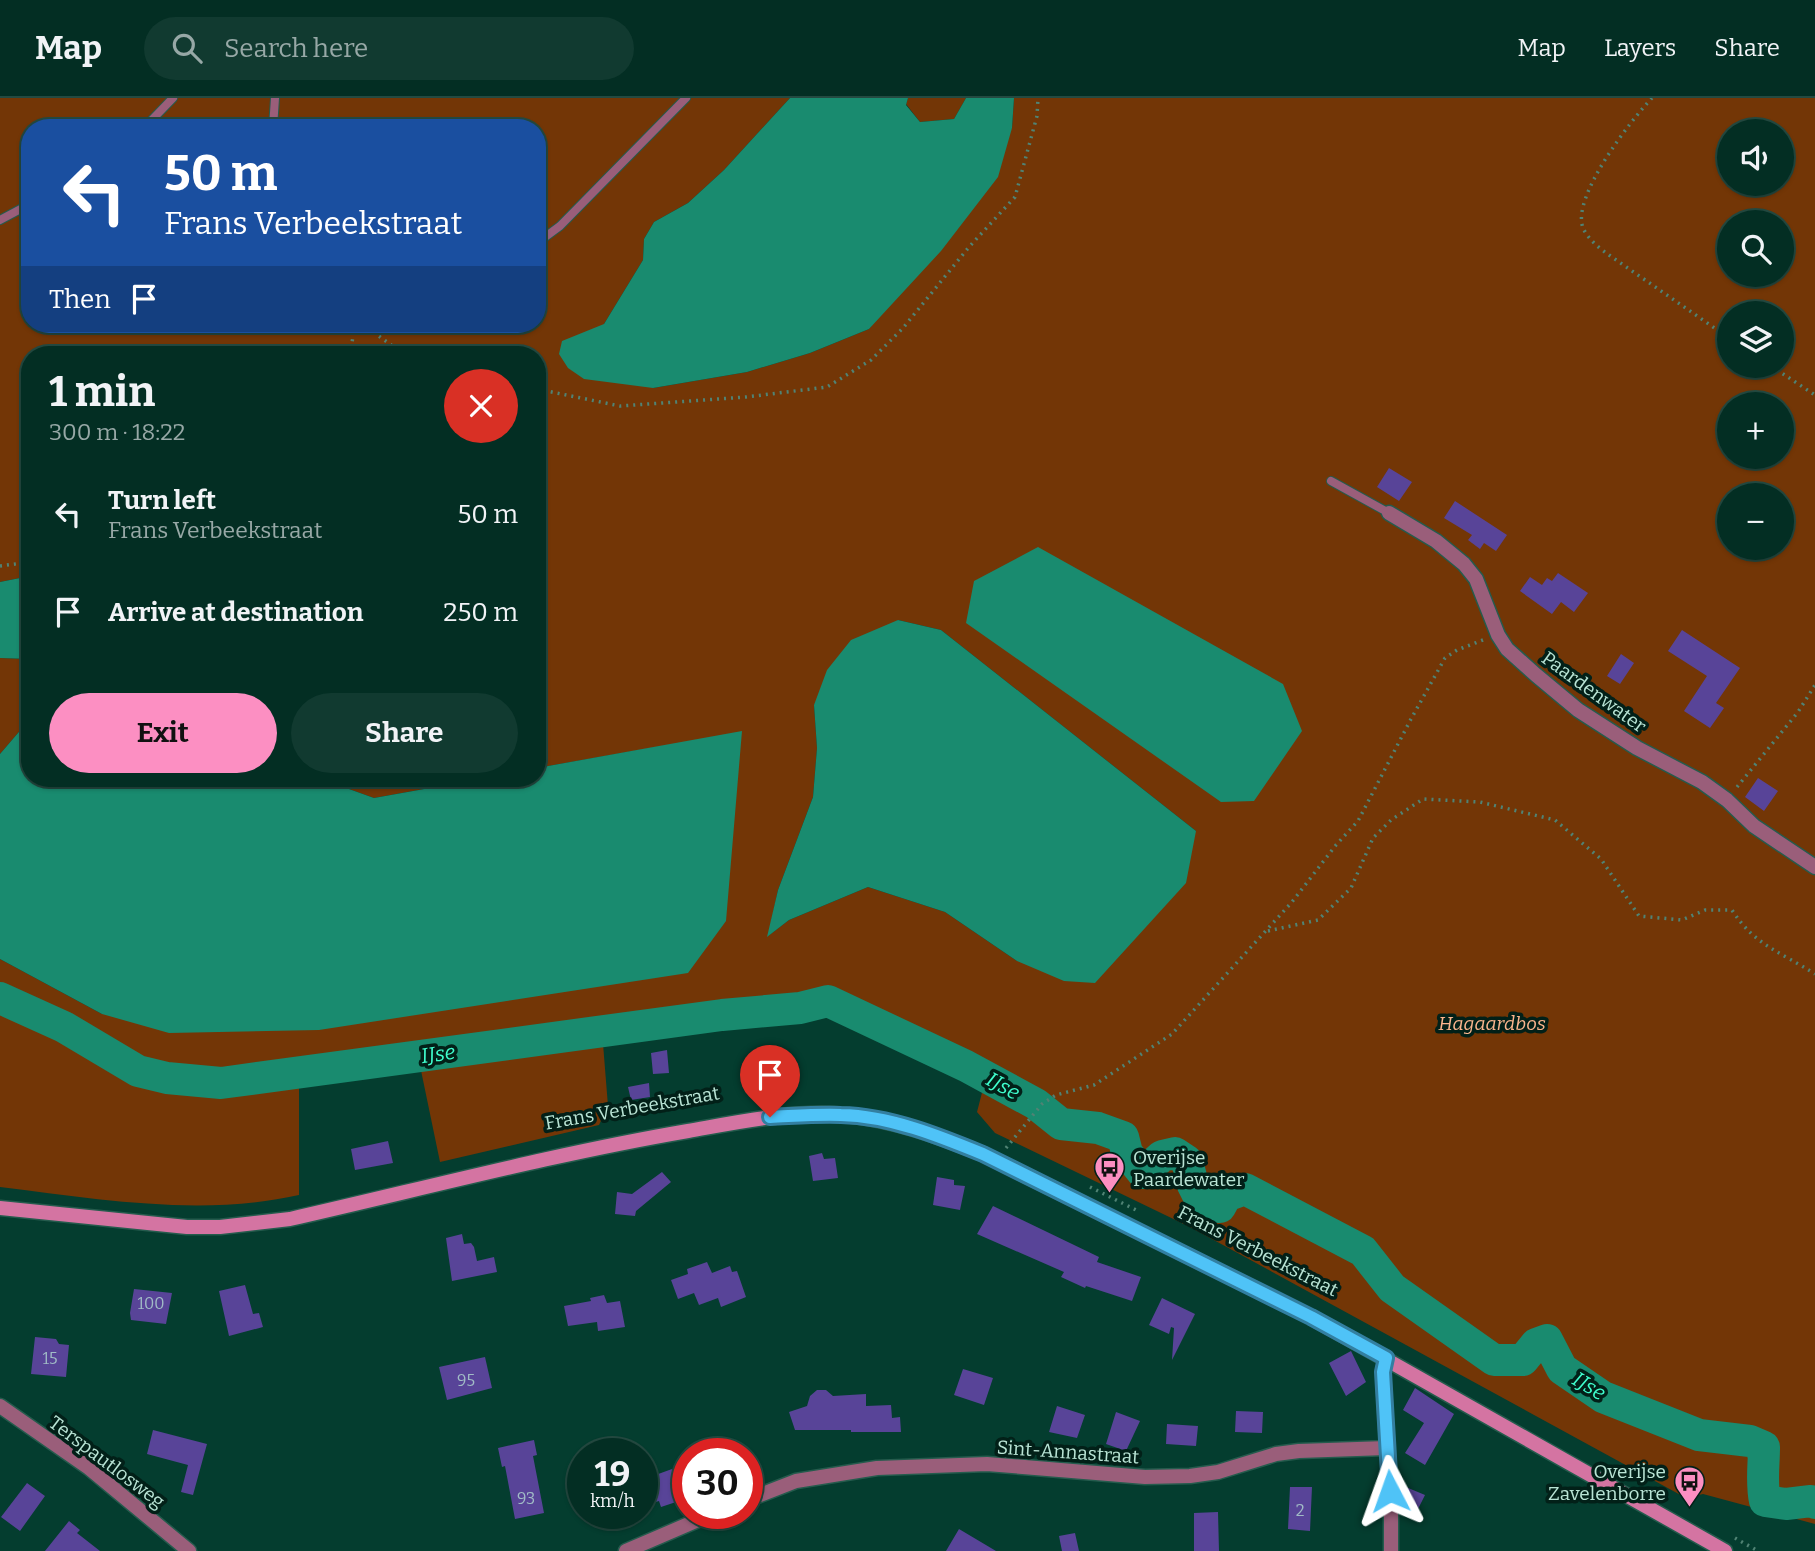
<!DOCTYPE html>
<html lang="en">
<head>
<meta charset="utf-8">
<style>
	body { margin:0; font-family:Bitter,serif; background:#113a30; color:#f1f3f6; height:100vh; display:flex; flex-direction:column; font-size:26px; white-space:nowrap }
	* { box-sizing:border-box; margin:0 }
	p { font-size:23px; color:#97a8a6 }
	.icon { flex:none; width:38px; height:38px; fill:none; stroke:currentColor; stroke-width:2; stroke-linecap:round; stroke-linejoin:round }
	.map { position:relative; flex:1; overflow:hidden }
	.panel { position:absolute; left:21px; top:248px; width:525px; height:441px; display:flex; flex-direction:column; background:#032e23; border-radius:28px; box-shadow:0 2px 5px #0004,0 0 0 2px #244a41 }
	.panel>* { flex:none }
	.banner { position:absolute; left:21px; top:21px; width:525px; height:214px; border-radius:28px; box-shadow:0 2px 5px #0004,0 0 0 2px #244a41; background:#1a4fa0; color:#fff; overflow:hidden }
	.fabs { position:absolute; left:1717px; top:21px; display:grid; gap:14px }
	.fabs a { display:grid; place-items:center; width:77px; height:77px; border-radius:50%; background:#032e23; box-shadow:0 2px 5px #0004,0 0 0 2px #244a41; font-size:35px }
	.speed { position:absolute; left:567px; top:1340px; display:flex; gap:14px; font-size:35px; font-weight:700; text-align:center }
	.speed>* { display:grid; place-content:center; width:91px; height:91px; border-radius:50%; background:#032e23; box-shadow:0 2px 5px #0004,0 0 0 2px #244a41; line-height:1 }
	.speed small { font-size:18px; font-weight:400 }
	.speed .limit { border:10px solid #d22; background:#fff; color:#111 }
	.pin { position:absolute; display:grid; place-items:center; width:60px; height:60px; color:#fff; margin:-72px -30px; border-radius:50% 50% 50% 0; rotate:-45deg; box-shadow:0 0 7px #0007 }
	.pin .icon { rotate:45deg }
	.me { position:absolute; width:77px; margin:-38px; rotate:356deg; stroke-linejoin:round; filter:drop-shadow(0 0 5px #0008) }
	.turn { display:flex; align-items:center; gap:24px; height:147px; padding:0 28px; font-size:32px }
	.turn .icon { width:91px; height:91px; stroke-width:2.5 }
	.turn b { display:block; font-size:49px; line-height:60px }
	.then { display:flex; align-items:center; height:66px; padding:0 28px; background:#0003; gap:14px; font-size:26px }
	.round { display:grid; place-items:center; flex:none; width:74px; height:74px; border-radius:37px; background:#113a30 }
	.overview { display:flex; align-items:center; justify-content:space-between; height:119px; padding:0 28px }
	h1 { font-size:42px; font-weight:700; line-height:52px }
	.button { display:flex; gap:14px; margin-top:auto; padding:14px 28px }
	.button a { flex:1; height:80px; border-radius:42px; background:#fc8fc2; color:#111; font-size:28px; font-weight:700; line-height:80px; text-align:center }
	.button a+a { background:#113a30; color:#f1f3f6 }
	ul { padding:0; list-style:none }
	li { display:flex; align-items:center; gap:21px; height:98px; padding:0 28px }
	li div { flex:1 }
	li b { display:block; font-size:26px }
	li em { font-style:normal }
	header { display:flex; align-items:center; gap:42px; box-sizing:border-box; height:98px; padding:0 35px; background:#032e23; border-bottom:2px solid #244a41 }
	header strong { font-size:33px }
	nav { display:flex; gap:38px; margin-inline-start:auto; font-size:24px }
	.search { width:490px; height:63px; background:#113a30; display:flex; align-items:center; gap:18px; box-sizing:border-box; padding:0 24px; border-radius:38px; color:#97a8a6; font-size:26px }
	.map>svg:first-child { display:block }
</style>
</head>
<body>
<header>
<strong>Map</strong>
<div class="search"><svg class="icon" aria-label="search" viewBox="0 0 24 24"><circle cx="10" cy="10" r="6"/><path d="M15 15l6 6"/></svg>Search here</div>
<nav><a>Map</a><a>Layers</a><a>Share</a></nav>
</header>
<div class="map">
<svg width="1815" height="1453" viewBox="0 0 1815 1453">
	<rect width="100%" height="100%" fill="#043d2f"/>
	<!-- green -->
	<path fill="#733606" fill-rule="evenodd" d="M0 0H790L724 72 688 105 654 124 644 141 643 162 604 226 653 290 747 274 810 255 869 231 1012 30 1014 0H1815V1426L1703 1396 1686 1400 1190 1129 995 1035 977 1014 986 979 828 903 800 910 722 917 602 933 608 1008 599 1027 440 1064 418 958 299 975V1097C201 1119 98 1101 0 1089V861L102 916 742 634 537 670V257H30V478L0 484ZM30 30H537V226H30ZM1729 33H1782V86H1729ZM1729 124H1782V177H1729ZM1729 215H1782V268H1729ZM1729 306H1782V359H1729ZM1729 397H1782V450H1729ZM898 522 941 532 1196 733 1017 863 945 814 868 789 789 822 768 838 778 792 813 699 817 650 814 607Z
		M908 0H966L954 21 920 24 906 6Z
		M0 560 30 561V629L24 628 0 656Z
		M337 681H480L374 700 349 691Z"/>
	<!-- water -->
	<path fill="#198b6f" d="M790 0H908L906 7 920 24 954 21 966 0H1014L1012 30 998 79 941 153 869 231 810 255 747 274 653 290 584 281 568 270 559 256 562 243 604 226 643 162 644 141 654 124 688 105 724 72Z
		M1038 449 1283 586 1302 633 1254 703 1221 704 966 525 974 483Z
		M30 478V561L0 560V484Z
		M898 522 941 532 1196 733 1186 785 1095 885 1064 883 1017 863 945 814 868 789 789 822 767 839 778 792 813 699 817 650 814 607 827 572 851 542Z
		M24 628 30 629V681H337L349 691 374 700 480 681H537V670L742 633 726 823 688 875 319 932 169 935 102 916 0 861V656Z"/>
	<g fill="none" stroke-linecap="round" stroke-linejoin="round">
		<!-- river -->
		<path stroke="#198b6f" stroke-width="32" d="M0 900 64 929 138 973 167 980 221 985 722 917 800 910 828 903 966 968 1036 1006 1061 1026 1098 1030 1123 1039 1127 1055 1143 1075 1162 1058 1175 1055 1187 1063 1193 1087 1203 1107 1220 1109 1226 1098 1245 1091 1363 1153 1392 1190 1494 1262H1523L1536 1246 1547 1242 1562 1271 1603 1299 1699 1337 1750 1343 1764 1349C1764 1367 1761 1385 1765 1403L1786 1406 1811 1403 1815 1405"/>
	</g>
	<!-- building -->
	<path fill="#584498" d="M1389 370 1412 384 1399 403 1377 389Z
		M1455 403 1507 437 1496 453 1484 445 1480 451 1468 442 1472 437 1444 420Z
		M1558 475 1588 495 1574 514 1561 504 1552 516 1520 493 1530 479 1542 487 1547 480 1552 483Z
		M1682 532 1740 570 1716 605 1724 610 1710 630 1684 613 1707 578 1668 553Z
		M1621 556 1634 565 1620 586 1607 578Z
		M1758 680 1778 693 1764 713 1745 699Z
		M667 952 669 975 653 976 651 955Z
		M649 985 650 999 631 1002 628 989Z
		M388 1043 393 1065 355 1072 351 1051Z
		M822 1055 824 1061 835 1060 838 1080 813 1083 809 1058Z
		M662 1074 671 1084 636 1113 635 1118 615 1116 617 1094 632 1096Z
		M937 1079 954 1082V1087L965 1088 960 1112 933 1107Z
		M993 1108 1099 1159 1097 1164 1141 1179 1132 1203 1086 1188 1085 1190 1061 1179 1064 1174 977 1136Z
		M462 1136 464 1146 471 1145 474 1149 477 1163 494 1159 497 1174 452 1183 446 1140Z
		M707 1164 712 1175 730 1168 732 1174 737 1173 746 1199 721 1209 718 1200 699 1207 694 1195 678 1201 671 1182 688 1176 687 1171Z
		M245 1187 253 1216 259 1215 263 1229 229 1238 219 1193Z
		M134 1191 172 1195 166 1226 131 1222 130 1215Z
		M604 1197 607 1205 620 1203 625 1229 598 1233 597 1224 568 1228 564 1208 591 1203 590 1200Z
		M1162 1200 1195 1216 1172 1262 1174 1230 1171 1229 1169 1236 1149 1227Z
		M35 1239 56 1241 59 1246 69 1247 66 1279 31 1276Z
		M1351 1253 1366 1284 1346 1298 1329 1265Z
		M485 1259 492 1290 447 1302 439 1269Z
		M963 1271 993 1280 984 1307 954 1297Z
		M1415 1290 1454 1316 1425 1367 1405 1355 1424 1325 1403 1312Z
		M817 1292H826L833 1298 866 1296V1308L891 1307 892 1320 900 1319 901 1334H851V1332H795L789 1314 807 1308 810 1298Z
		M1057 1308 1085 1317 1077 1340 1049 1334Z
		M1236 1313 1263 1314 1262 1335 1235 1334Z
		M1116 1314 1140 1323 1126 1353 1106 1346Z
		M1167 1326 1198 1328 1196 1348 1166 1346Z
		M153 1332 207 1346 193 1397 181 1394 188 1367 147 1356Z
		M534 1342 537 1357 533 1358 544 1415 515 1421 505 1368 502 1369 498 1350Z
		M672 1371 674 1377 688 1372V1400L661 1409 659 1403 642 1408V1390L652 1387 650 1379Z
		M27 1385 45 1398 20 1433 1 1419Z
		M1401 1387 1425 1397 1418 1411 1407 1405H1401Z
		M1290 1389H1312L1310 1433 1288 1431Z
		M1218 1414 1219 1453H1194V1415Z
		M69 1423 80 1432 77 1435 100 1453H45Z
		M959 1431 996 1453H946Z
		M1075 1435 1079 1453H1062L1059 1438Z"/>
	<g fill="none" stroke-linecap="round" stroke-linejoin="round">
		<defs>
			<path id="service" d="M144 30 173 0
				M273 30 275 0
				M0 122 30 106
				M537 145 560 128 686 0
				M1331 383 1389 415"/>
			<path id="minor" d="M1389 415 1436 443 1464 466 1476 481 1498 537 1507 551 1536 577 1578 612 1637 650 1702 684 1727 702 1754 728 1815 769
				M1386 1260 1383 1274 1391 1415V1453
				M0 1308 89 1370 189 1453
				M747 1402 796 1383 877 1370 987 1366 1145 1379 1190 1378 1218 1374 1276 1356 1299 1353 1386 1350
				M626 1453 712 1416"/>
			<path id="secondary" d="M0 1110 187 1129H220L290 1121C422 1091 554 1056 688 1033 739 1024 794 1012 846 1017 894 1022 939 1038 983 1056L1311 1219 1725 1453"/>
		</defs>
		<!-- service casing -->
		<use href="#service" stroke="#255b4d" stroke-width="10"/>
		<!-- minor casing -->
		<use href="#minor" stroke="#255b4d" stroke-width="17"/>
		<!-- secondary casing -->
		<use href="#secondary" stroke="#255b4d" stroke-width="17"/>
		<!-- path -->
		<path stroke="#508374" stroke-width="3.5" stroke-dasharray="2 5" stroke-linecap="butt" d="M1652 0C1631 22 1571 99 1583 130 1588 141 1599 150 1609 157L1729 240
			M362 226 394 249 417 257
			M350 257 355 226
			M1771 268 1815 297
			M537 291 620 308 746 299 827 289 871 262 903 230 969 149 1015 99 1037 18 1038 0
			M0 468 30 464
			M1737 689 1798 614 1815 587
			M1268 833 1318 822 1351 790 1373 740 1391 722 1423 701 1480 704 1555 722 1601 761 1639 818 1682 822 1705 812H1732C1755 848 1781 854 1815 876
			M1006 1050 1042 1006 1056 997 1094 987 1172 936 1292 804 1336 747 1358 723 1411 621 1445 560 1457 552 1483 542
			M1090 1089 1136 1112
			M1735 1440 1758 1453"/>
		<!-- service -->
		<use href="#service" stroke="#9a5e7a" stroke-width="8"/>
		<!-- minor -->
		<use href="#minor" stroke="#9a5e7a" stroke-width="14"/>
		<!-- secondary -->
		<use href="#secondary" stroke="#d474a2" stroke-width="14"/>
	</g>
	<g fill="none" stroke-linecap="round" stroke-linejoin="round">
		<defs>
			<path id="route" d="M770 1019C794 1018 818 1016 841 1017 890 1018 939 1038 983 1056L1311 1219 1386 1260 1383 1274 1390 1393"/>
		</defs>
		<!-- route casing -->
		<use href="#route" stroke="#337fa1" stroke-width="18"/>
		<!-- route -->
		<use href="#route" stroke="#4fc3f7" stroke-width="12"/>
	</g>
	<!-- icons -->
	<defs>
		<symbol id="bus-pin" viewBox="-11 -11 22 30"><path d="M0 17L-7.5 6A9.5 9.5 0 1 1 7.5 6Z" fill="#fc8fc2" stroke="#022018"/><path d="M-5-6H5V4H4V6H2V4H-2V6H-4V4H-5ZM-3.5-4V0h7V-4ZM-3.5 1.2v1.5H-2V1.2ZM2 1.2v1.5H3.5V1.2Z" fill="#111"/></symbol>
	</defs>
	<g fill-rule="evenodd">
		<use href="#bus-pin" x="1092" y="1052" width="35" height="47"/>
		<use href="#bus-pin" x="1672" y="1366" width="35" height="47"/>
	</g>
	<g text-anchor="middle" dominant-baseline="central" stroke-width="7" stroke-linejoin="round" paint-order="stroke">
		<!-- number labels -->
		<g font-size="16" fill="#a1bcc6">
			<text x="151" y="1205">100</text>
			<text x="50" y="1260">15</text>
			<text x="466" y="1282">95</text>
			<text x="526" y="1400">93</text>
			<text x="1300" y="1412">2</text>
		</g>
		<!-- street labels -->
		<g font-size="19" fill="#b9e4d5" stroke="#022018">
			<text transform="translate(1594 594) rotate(36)">Paardenwater</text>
			<text transform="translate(632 1010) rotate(-10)">Frans Verbeekstraat</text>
			<text transform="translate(1258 1153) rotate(27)">Frans Verbeekstraat</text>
			<text transform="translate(1068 1354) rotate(4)">Sint-Annastraat</text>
			<text transform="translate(107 1364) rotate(37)">Terspautlosweg</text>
		</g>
		<!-- park labels -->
		<g font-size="19" font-style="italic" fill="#fbb68e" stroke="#022018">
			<text x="1492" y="925">Hagaardbos</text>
		</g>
		<!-- poi labels -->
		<g font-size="19" fill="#b9e4d5" stroke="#022018" text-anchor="start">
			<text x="1133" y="1059">Overijse<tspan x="1133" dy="22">Paardewater</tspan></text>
			<text x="1666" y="1373" text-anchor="end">Overijse<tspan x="1666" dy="22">Zavelenborre</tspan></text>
		</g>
		<!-- water labels -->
		<g font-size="21" font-style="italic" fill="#3ffdcd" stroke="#022018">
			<text transform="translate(438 956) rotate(-8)">IJse</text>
			<text transform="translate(1003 988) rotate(29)">IJse</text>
			<text transform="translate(1589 1288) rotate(31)">IJse</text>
		</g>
	</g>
</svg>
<div class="fabs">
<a><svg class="icon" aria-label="sound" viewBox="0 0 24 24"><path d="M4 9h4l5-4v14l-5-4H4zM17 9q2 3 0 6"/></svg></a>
<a><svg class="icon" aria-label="search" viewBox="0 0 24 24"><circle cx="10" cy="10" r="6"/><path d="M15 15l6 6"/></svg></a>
<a><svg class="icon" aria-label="layers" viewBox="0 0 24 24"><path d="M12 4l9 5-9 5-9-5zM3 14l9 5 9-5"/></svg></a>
<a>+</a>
<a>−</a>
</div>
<div class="speed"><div>19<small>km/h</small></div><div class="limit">30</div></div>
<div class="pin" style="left:770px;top:1019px;background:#d93025"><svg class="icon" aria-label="arrive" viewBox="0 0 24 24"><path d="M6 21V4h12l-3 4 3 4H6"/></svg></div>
<svg class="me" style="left:1390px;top:1393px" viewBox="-20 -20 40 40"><path d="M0-17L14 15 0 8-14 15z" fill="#4fc3f7" stroke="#fff" stroke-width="4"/></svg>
<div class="banner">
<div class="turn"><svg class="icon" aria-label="left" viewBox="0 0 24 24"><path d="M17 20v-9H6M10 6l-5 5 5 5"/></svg><div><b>50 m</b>Frans Verbeekstraat</div></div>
<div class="then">Then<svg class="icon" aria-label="arrive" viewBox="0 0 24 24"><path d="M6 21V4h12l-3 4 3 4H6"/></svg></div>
</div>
<section class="panel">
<div class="overview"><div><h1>1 min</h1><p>300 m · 18:22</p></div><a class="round" style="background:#d93025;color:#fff"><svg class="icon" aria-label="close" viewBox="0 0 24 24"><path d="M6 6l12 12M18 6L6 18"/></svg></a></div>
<ul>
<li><svg class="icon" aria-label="left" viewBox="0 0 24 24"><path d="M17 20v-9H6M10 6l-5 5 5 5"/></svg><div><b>Turn left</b><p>Frans Verbeekstraat</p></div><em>50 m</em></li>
<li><svg class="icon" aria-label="arrive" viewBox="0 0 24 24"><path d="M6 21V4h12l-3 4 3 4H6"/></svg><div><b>Arrive at destination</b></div><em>250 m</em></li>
</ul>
<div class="button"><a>Exit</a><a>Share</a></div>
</section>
</div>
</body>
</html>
